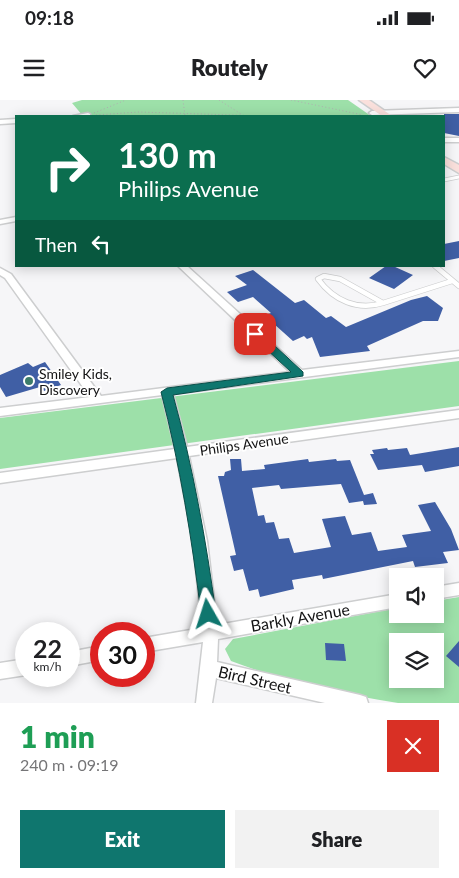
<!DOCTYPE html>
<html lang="en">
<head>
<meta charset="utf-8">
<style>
	body { margin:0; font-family:Lato,sans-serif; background:#f2f2f2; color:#202124; height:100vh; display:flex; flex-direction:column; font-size:19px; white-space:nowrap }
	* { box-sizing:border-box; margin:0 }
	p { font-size:16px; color:#757577 }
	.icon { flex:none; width:28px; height:28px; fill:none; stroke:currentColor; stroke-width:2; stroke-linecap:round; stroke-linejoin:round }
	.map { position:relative; height:603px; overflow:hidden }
	.panel { display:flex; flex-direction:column; background:#fff; flex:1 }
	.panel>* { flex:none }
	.guide { position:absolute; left:15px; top:15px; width:430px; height:152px; border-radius:0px; box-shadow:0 2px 12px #0003; background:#0b6e4f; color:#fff; overflow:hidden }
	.fabs { position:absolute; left:389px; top:468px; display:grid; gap:10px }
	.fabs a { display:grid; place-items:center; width:55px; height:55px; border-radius:0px; background:#fff; box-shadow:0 2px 12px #0003; font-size:25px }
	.speed { position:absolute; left:15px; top:522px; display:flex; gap:10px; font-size:25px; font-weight:700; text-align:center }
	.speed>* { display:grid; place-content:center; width:65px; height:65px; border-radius:50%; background:#fff; box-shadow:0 2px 12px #0003; line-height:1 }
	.speed small { font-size:12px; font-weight:400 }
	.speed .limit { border:8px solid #d22; background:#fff; color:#111 }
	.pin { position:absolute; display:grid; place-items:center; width:42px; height:42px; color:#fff; margin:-21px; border-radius:10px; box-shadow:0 2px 8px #0006 }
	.me { position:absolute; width:55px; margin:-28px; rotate:354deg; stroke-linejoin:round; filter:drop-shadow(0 0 4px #0008) }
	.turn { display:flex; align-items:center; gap:18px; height:105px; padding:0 20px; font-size:22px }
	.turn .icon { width:65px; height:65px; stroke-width:2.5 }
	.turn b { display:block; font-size:35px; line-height:42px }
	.then { display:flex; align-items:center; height:48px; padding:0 20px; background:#0003; gap:10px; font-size:19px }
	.round { display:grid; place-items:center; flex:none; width:52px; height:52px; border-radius:0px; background:#f2f2f2 }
	.summary { display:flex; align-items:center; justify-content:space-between; height:85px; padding:0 20px }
	h1 { font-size:30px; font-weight:800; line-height:38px; color:#1e9e55 }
	.action { display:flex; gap:10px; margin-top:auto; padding:10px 20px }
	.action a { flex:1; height:58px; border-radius:0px; background:#0f766e; color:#fff; font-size:20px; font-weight:800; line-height:58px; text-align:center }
	.action a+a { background:#f2f2f2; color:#202124 }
	.status { display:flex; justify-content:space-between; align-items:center; height:35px; padding:0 25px; background:#fff; direction:ltr }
	.status svg { height:14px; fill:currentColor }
	header { display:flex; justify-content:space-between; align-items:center; height:65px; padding:0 20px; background:#fff; font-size:22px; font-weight:800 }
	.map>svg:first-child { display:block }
</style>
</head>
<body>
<div class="status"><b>09:18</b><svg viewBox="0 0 49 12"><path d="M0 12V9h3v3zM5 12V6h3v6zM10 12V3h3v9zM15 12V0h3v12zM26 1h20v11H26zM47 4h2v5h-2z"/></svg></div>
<header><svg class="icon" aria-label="menu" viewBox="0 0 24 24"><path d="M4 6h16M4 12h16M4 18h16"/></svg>Routely<svg class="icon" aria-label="heart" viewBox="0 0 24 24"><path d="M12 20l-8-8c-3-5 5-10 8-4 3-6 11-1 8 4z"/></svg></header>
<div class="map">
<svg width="459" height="603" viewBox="0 0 459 603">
	<rect width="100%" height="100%" fill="#f6f6f8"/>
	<!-- green -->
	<path fill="#9de0a9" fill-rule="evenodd" d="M82 0H348L371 16H83L72 3Z
		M459 261V306L0 369V318Z
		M459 497V603C439 603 417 603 398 603 342 594 283 581 231 561L225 549 233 539 397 508 398 514H435V501ZM398 541H435V579H398Z"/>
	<!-- building -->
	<path fill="#405fa5" d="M444 14H459V36L444 33Z
		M459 141V158L444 161V144Z
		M386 166H393L413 175 394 189 369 178Z
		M253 170 295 203 304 200 326 218 331 216 346 227 411 200 427 196 443 208 438 221H423L367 246 370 251 320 257 312 237 307 239 304 236 293 241 264 215 271 213 253 197 238 202 227 192 247 185 235 176Z
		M45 262 61 285 44 291 40 287 6 297 0 287V275L28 263 33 267Z
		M459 347V366L425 372 422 365 378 370 370 354H374L372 350 387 348 388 350 407 348 410 355Z
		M230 359H241L242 371 265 369 264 365 308 359 309 362 336 359 337 361 350 360 364 395 373 393 377 404 364 405 363 401 349 403 341 384 281 389 279 385 252 388 258 416 264 415 266 423 274 422 279 439 289 438 294 453 331 447 322 419 345 416 352 435 371 432 378 451 407 447 402 435 431 431 418 405 435 402 451 429 459 450 443 452 448 463 415 467 413 461 323 479 322 475 292 480 294 489 260 497 258 489 249 491 243 469 234 471 230 456 236 455 218 376H224L225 372 231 370Z
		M459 541V567L446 556Z
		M325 543 344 544 346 561 326 560Z"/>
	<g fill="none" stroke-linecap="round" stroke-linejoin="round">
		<defs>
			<path id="lane-far1" d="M444 80 459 77"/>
			<path id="lane" d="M435 166 459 186
				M324 176 340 179 383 203C358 211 334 201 318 179Z
				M383 203 452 181"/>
			<path id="street" d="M459 8V12L372 15 369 13 372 11Z
				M88 13 90 14V16H73Z
				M16 19V23L0 24V20Z
				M444 38H459V42H444Z
				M16 117V121L0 124V120Z
				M178 166H187L302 270 459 251V257L173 294 187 347 459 310V318L189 356 207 441 217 525 398 494V507L218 539 217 562 360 595 366 597 368 603H325L216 578 212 603H196L203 542 144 552V538L202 528 193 441 177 358 0 383V373L175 349 162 295 0 316V308L90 297 5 178 0 175V168L11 174 101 296 290 272Z
				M459 483V495L435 499V487Z
				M101 546V560L69 566V552Z
				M26 559V575L0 579V563Z"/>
			<path id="secondary" d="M359 0H369L392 16H382Z
				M444 57 459 65V73L444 64Z"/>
		</defs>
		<!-- lane-far1 casing -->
		<use href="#lane-far1" stroke="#cdcecf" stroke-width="4.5"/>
		<!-- lane casing -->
		<use href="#lane" stroke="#cdcecf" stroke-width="6"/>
		<!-- street casing -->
		<use href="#street" stroke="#cdcecf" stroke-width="3"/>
		<!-- secondary casing -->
		<use href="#secondary" stroke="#cdcecf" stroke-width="3"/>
		<!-- path -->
		<path stroke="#b0b0b1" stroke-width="1" stroke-dasharray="1 2.5" stroke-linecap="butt" d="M183 0 185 16
			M219 0 241 14
			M291 0 363 15
			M94 13 126 0
			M96 15 139 12 265 16"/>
		<!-- lane-far1 -->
		<use href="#lane-far1" stroke="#fff" stroke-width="3"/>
		<!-- lane -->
		<use href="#lane" stroke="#fff" stroke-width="4.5"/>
		<!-- street -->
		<use href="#street" fill="#fff" fill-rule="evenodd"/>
		<!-- secondary -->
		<use href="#secondary" fill="#fae0dc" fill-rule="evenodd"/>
	</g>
	<!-- route -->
	<path fill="#0f766e" stroke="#0a4d48" d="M252 231H259L303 272V276L173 295C193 367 206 440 216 514L214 519 208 521 203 519 201 514C192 439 180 365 161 292L167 288 291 272 252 236Z"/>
	<!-- markers -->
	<circle fill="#3c7c6a" stroke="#fff" stroke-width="2" cx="29" cy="281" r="5"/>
	<g text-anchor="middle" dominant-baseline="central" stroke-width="4" stroke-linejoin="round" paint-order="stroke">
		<!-- poi labels -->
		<g font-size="14" fill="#131314" stroke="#fff" text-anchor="start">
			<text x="39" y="273">Smiley Kids,<tspan x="39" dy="16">Discovery</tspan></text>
		</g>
		<!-- street labels -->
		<g font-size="14" fill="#131314" stroke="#fff">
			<text transform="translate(244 344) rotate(-8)">Philips Avenue</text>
		</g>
		<!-- near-street labels -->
		<g font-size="16" fill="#131314" stroke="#fff">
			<text transform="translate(300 517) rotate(-10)">Barkly Avenue</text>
			<text transform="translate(255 579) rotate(13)">Bird Street</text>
		</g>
	</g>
</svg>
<div class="fabs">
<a><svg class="icon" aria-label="sound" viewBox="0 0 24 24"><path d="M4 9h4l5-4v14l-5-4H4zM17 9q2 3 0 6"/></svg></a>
<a><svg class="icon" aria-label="layers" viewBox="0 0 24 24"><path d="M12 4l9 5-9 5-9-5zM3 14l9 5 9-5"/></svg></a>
</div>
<div class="speed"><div>22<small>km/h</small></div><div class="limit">30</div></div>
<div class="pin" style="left:255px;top:234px;background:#d93025"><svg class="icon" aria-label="arrive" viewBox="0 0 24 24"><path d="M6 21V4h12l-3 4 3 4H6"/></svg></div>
<svg class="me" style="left:208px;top:514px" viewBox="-20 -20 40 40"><path d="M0-17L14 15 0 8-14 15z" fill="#0f766e" stroke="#fff" stroke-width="4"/></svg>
<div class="guide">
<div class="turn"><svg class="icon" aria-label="right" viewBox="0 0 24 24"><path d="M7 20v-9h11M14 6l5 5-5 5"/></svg><div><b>130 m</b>Philips Avenue</div></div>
<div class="then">Then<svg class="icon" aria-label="left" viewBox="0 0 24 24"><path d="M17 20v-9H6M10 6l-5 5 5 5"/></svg></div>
</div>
</div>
<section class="panel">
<div class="summary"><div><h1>1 min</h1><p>240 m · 09:19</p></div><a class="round" style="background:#d93025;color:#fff"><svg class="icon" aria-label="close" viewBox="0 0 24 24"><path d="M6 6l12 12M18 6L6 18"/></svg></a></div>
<div class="action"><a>Exit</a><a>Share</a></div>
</section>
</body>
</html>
